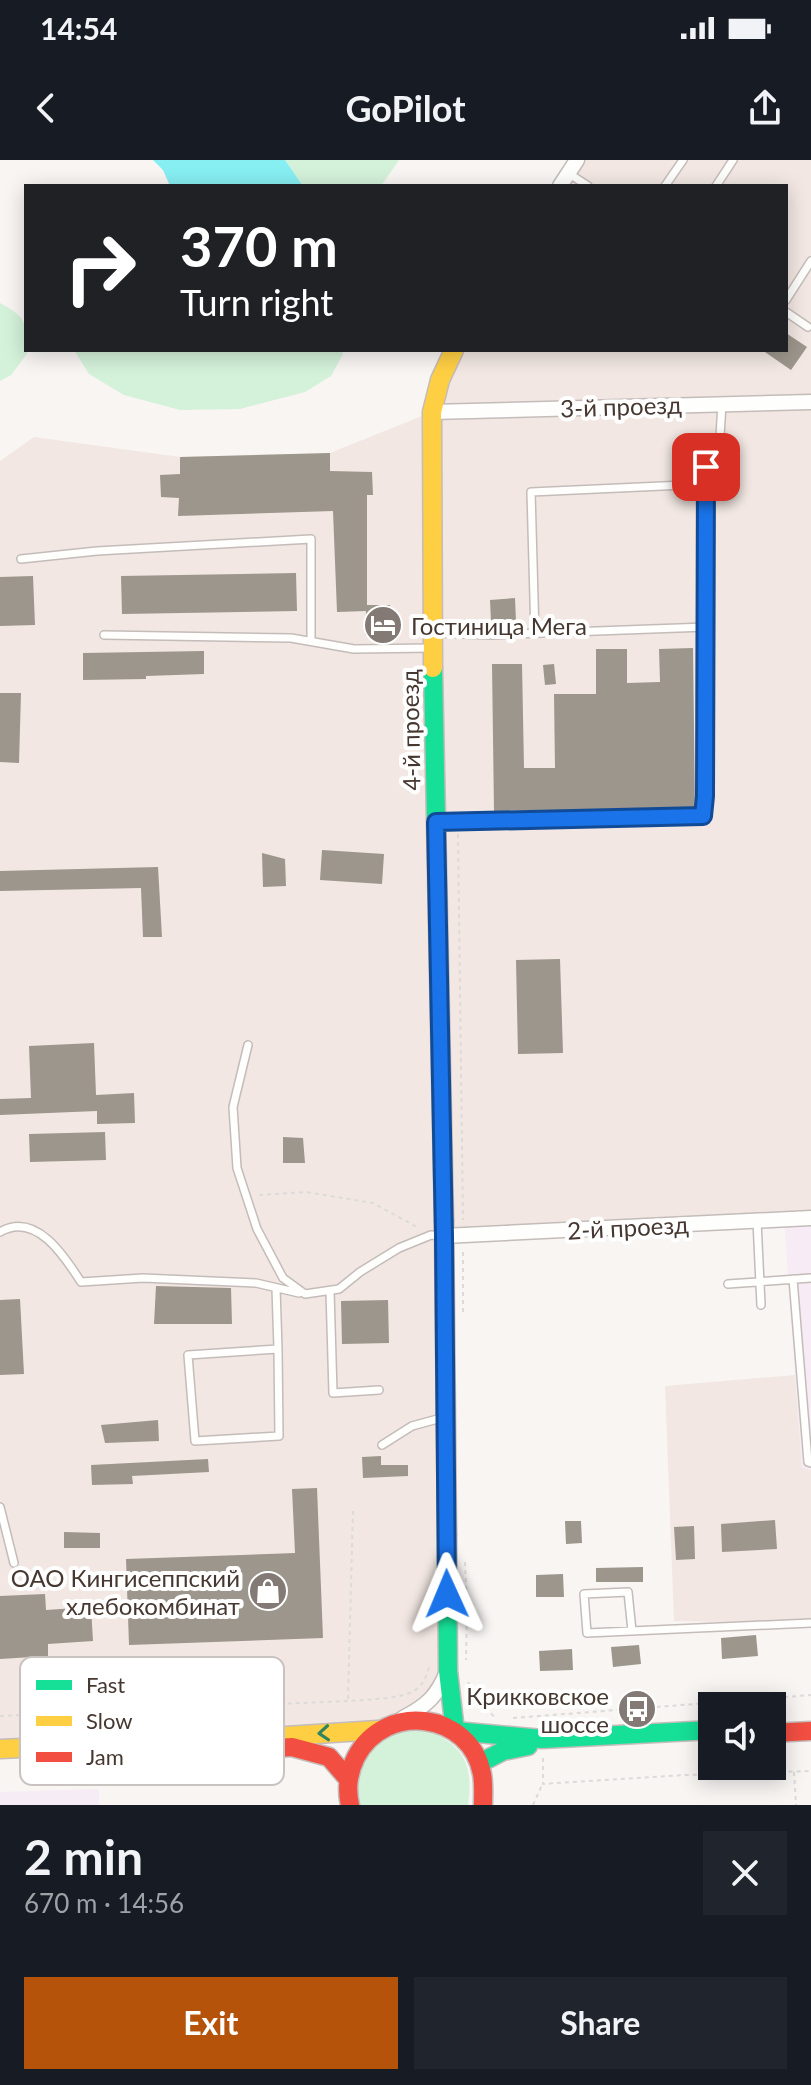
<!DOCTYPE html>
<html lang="en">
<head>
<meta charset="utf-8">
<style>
	body { margin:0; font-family:Lato,sans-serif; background:#20242c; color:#f1f3f6; height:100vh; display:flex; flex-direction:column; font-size:30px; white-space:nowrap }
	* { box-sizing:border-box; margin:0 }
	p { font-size:26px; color:#9ea1a6 }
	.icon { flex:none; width:44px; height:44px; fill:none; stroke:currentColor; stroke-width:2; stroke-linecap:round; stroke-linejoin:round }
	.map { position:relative; height:1645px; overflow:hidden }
	.drawer { display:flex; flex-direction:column; background:#171b24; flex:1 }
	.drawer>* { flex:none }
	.hud { position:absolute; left:24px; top:24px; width:764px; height:168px; border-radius:0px; box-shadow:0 4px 20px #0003; background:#202124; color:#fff; overflow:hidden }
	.tools { position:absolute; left:698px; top:1532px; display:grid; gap:16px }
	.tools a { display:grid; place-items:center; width:88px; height:88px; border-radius:0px; background:#171b24; box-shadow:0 4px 20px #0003; font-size:40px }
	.pin { position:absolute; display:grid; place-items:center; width:68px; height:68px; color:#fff; margin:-34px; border-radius:16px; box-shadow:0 4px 12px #0006 }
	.me { position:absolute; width:88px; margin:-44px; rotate:359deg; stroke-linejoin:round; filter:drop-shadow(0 0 6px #0008) }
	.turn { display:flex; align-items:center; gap:28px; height:168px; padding:0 24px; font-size:36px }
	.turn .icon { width:104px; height:104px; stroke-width:2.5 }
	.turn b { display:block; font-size:56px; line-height:68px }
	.round { display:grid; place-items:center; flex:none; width:84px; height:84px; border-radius:0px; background:#20242c }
	.head { display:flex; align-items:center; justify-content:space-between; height:136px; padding:0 24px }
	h1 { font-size:48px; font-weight:700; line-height:60px }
	.button { display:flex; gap:16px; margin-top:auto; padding:16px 24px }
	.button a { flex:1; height:92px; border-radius:0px; background:#b45309; color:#fff; font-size:32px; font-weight:700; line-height:92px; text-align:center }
	.button a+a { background:#20242c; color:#f1f3f6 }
	.status { display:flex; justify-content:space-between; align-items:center; height:56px; padding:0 40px; background:#171b24; direction:ltr }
	.status svg { height:22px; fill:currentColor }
	header { display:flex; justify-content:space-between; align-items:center; height:104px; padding:0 24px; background:#171b24; font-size:36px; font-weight:700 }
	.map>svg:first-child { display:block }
</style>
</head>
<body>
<div class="status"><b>14:54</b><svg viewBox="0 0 49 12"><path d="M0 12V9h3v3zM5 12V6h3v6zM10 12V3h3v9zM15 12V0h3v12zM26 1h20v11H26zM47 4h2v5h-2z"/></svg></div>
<header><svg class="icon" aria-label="back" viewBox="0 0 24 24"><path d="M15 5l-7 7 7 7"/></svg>GoPilot<svg class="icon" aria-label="share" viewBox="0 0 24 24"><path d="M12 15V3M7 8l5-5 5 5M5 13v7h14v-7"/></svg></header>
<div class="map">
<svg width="811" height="1645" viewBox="0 0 811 1645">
	<rect width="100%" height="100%" fill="#f8f5f3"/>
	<!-- commercial -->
	<path fill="#f7ecf5" d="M811 1058V1310L802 1309 784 1059Z"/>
	<!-- built -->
	<path fill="#f2e7e2" d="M583 0H811V1055L444 1076 448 1511 414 1559 0 1588V301L34 277 180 297 330 293 432 252 455 190H786V26H565Z
		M795 1215 802 1308 811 1310V1464L674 1461 665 1226Z"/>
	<!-- education -->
	<path fill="#f6ecf6" d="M99 1629V1645H0V1632Z"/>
	<!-- green -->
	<path fill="#d4f1da" d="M285 0H399L381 26H303Z
		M0 143C26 157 26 161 26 190H27V194L11 215 0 221Z
		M74 190H341L343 194 331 216 305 232 240 249 180 250 124 235 89 214Z
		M423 1569C463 1584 474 1603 468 1645H358L355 1622 363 1599 379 1580 397 1571Z"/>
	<!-- water -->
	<path fill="#87eef1" d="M153 0H285L303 26H170L163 10Z"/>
	<!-- building -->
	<path fill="#9c968c" d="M786 173 807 187 791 210 762 190H786Z
		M330 293V311L372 312 373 335H367V445H390L388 476 365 475 366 451 337 452 333 351 178 356 179 338 161 337 160 315 180 314V297Z
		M296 413 297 451 122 454 121 416Z
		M33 416 35 465 0 466V417Z
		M515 438 516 461 491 462 490 440Z
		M693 488 695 648 494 651 492 504H522L524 608H555L554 534H596V489H627V523L660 522 659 489Z
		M204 491V514L146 516V519L83 520V493Z
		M554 504 556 524 545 525 543 505Z
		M0 533H21L19 603 0 602Z
		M322 690 384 694 382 724 320 720Z
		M262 693 285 699 286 726 263 727Z
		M158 707 162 777H143L141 728 0 731V711Z
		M560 799 563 893 518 894 516 800Z
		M94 883 96 935 134 933 135 963 97 964V951L0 955V939L31 938 29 886Z
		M105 972 106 1000 30 1002 29 974Z
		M283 977 303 978 305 1003H283Z
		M156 1126 231 1128 232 1164H154Z
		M20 1139 24 1214 0 1215V1140Z
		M388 1140 389 1183 342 1184 341 1141Z
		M158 1260 159 1281 105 1283 101 1265Z
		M381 1296V1305H408V1316L363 1318 362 1297Z
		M208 1299 209 1312 132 1316 133 1324 92 1325 91 1305Z
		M317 1328 323 1478 129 1485 126 1399 295 1393 292 1329Z
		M775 1360 777 1389 722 1392 721 1364Z
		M565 1361H581L582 1383 566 1384Z
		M694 1366 695 1399 676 1400 674 1367Z
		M64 1372 100 1373V1388H64Z
		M643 1407V1422H596V1408Z
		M563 1414 564 1437H536V1415Z
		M45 1434 46 1450 91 1447 93 1481 48 1484V1496L0 1499V1436Z
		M756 1475 758 1496 722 1499 721 1478Z
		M639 1485 641 1504 613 1507 611 1487Z
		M572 1489 573 1510 540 1511 539 1491Z"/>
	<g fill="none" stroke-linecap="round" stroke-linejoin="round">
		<defs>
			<path id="lane" d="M568 13 588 26
				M665 26 683 0
				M716 26 733 0
				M786 140 811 101
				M786 152 808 167
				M21 399 97 391 311 379V481
				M436 473 491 475 706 467
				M535 474 531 332 706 324
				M104 475 291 478 354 489 433 488
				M439 662 703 656 705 636 706 307 720 276 722 244
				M248 885 233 947 237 1008 257 1069 283 1118 305 1134 339 1129 360 1112 399 1088 431 1075 443 1076
				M757 1061 761 1145
				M0 1072C36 1051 65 1097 81 1122L143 1118 256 1123 299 1133
				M793 1119 808 1302 811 1303
				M728 1124 811 1118
				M276 1128 278 1189 188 1195 195 1281 279 1276 278 1189
				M330 1131 333 1233 379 1230
				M382 1285 412 1266 445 1257
				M0 1347 14 1403
				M632 1471 628 1432 584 1434 587 1473 811 1463"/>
			<path id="street" d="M560 26 577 0
				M432 252 811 242
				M444 1076 811 1058
				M403 1558C426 1546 438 1536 447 1511"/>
			<path id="fast" d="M433 508 444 1061
				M447 1375 448 1511 455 1571 542 1579 712 1570
				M480 1603 503 1591 528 1586"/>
			<path id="slow" d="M433 508 432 252 440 220 454 190
				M444 1061 447 1375
				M0 1589 270 1577 378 1570"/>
			<path id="jam" d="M772 1573 811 1571
				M276 1588 292 1587 329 1597 348 1619
				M350 1645C346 1628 348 1613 356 1597 385 1541 471 1552 482 1614 484 1624 483 1635 483 1645"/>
		</defs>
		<!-- lane casing -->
		<use href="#lane" stroke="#c4bcb9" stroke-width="10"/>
		<!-- street casing -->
		<use href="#street" stroke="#c4bcb9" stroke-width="17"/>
		<!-- fast casing -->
		<use href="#fast" stroke="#c4bcb9" stroke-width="21"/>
		<!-- slow casing -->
		<use href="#slow" stroke="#c4bcb9" stroke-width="21"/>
		<!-- jam casing -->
		<use href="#jam" stroke="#c4bcb9" stroke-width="21"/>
		<!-- path -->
		<path stroke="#dcdbda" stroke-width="2" stroke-dasharray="4 4" stroke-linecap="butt" d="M458 674 463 1060
			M259 1035 306 1032 373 1043 417 1067
			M463 1152V1090
			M465 1402 467 1448 466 1500
			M468 1522 478 1543 495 1557
			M348 1539 353 1349
			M0 1556 348 1541C367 1539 404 1540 418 1528 425 1522 427 1513 430 1505
			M513 1558 811 1535
			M543 1598V1624L686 1615 811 1611
			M794 1612 796 1645
			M533 1645 542 1625"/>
		<!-- lane -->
		<use href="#lane" stroke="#fefefd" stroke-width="7"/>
		<!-- street -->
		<use href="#street" stroke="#fefefd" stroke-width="14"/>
		<!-- fast -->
		<use href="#fast" stroke="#16e098" stroke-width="18"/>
		<!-- slow -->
		<use href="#slow" stroke="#ffcf43" stroke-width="18"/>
		<!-- jam -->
		<use href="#jam" stroke="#f24e42" stroke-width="18"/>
	</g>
	<!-- one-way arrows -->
	<defs><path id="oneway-chevron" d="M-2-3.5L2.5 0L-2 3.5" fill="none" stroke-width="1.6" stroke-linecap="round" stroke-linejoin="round" transform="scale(2)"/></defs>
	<use stroke="#30845f" href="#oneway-chevron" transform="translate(324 1573) rotate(176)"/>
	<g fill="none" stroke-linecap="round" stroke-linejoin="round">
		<defs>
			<path id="route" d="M447 1434 444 1076 436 662 703 656 705 636 706 307"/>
		</defs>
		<!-- route casing -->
		<use href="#route" stroke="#114b97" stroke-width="20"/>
		<!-- route -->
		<use href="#route" stroke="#1a73e8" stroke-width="14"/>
	</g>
	<!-- icons -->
	<defs>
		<symbol id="hotel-disc" viewBox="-11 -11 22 22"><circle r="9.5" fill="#847a75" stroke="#fff"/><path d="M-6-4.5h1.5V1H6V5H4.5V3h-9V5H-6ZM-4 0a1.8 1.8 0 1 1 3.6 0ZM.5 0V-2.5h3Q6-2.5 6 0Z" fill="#fff"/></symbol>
		<symbol id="shop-disc" viewBox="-11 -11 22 22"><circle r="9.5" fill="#847a75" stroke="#fff"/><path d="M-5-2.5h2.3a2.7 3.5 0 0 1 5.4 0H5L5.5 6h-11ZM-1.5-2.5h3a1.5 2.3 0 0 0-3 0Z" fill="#fff"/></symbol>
		<symbol id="bus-disc" viewBox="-11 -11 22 22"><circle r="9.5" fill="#847a75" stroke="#fff"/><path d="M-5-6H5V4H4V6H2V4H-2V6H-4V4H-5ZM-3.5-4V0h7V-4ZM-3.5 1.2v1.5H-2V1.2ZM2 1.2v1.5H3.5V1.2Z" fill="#fff"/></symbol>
	</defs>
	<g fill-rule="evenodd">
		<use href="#hotel-disc" x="361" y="443" width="44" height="44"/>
		<use href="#shop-disc" x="246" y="1409" width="44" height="44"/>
		<use href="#bus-disc" x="615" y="1527" width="44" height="44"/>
	</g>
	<g text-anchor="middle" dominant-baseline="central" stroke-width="8" stroke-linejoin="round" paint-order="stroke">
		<!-- street labels -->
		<g font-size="24" fill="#463831" stroke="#fff">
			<text transform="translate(621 246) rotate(-2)">3-й проезд</text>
			<text transform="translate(410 570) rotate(-91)">4-й проезд</text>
			<text transform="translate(628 1067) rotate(-3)">2-й проезд</text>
		</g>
		<!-- poi labels -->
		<g font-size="24" fill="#463831" stroke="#fff" text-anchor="end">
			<text x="411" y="465" text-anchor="start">Гостиница Мега</text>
			<text x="240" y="1417">ОАО Кингисеппский<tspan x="240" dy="28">хлебокомбинат</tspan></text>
			<text x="609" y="1535">Крикковское<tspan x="609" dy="28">шоссе</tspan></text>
		</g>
	</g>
	<!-- legend -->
	<rect x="20" y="1497" width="264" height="128" rx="12" fill="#fff" stroke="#c8c3c1" stroke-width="2"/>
	<rect x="36" y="1520" width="36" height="10" fill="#16e098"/>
	<rect x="36" y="1556" width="36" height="10" fill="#ffcf43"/>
	<rect x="36" y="1592" width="36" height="10" fill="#f24e42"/>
	<g font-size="22" fill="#463831">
		<text x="86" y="1533">Fast</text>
		<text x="86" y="1569">Slow</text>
		<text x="86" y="1605">Jam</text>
	</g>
</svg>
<div class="tools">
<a><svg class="icon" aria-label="sound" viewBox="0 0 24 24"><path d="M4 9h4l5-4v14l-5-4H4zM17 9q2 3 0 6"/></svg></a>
</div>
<div class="pin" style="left:706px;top:307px;background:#d93025"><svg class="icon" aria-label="arrive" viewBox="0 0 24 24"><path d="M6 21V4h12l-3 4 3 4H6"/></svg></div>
<svg class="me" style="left:447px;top:1434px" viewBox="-20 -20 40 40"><path d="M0-17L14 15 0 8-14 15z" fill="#1a73e8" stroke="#fff" stroke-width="4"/></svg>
<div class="hud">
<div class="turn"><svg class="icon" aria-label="right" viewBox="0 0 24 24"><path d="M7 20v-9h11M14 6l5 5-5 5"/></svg><div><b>370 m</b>Turn right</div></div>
</div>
</div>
<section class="drawer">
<div class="head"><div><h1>2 min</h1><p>670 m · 14:56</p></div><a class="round"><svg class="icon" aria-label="close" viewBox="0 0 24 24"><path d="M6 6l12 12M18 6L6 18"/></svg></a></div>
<div class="button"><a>Exit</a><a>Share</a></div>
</section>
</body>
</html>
